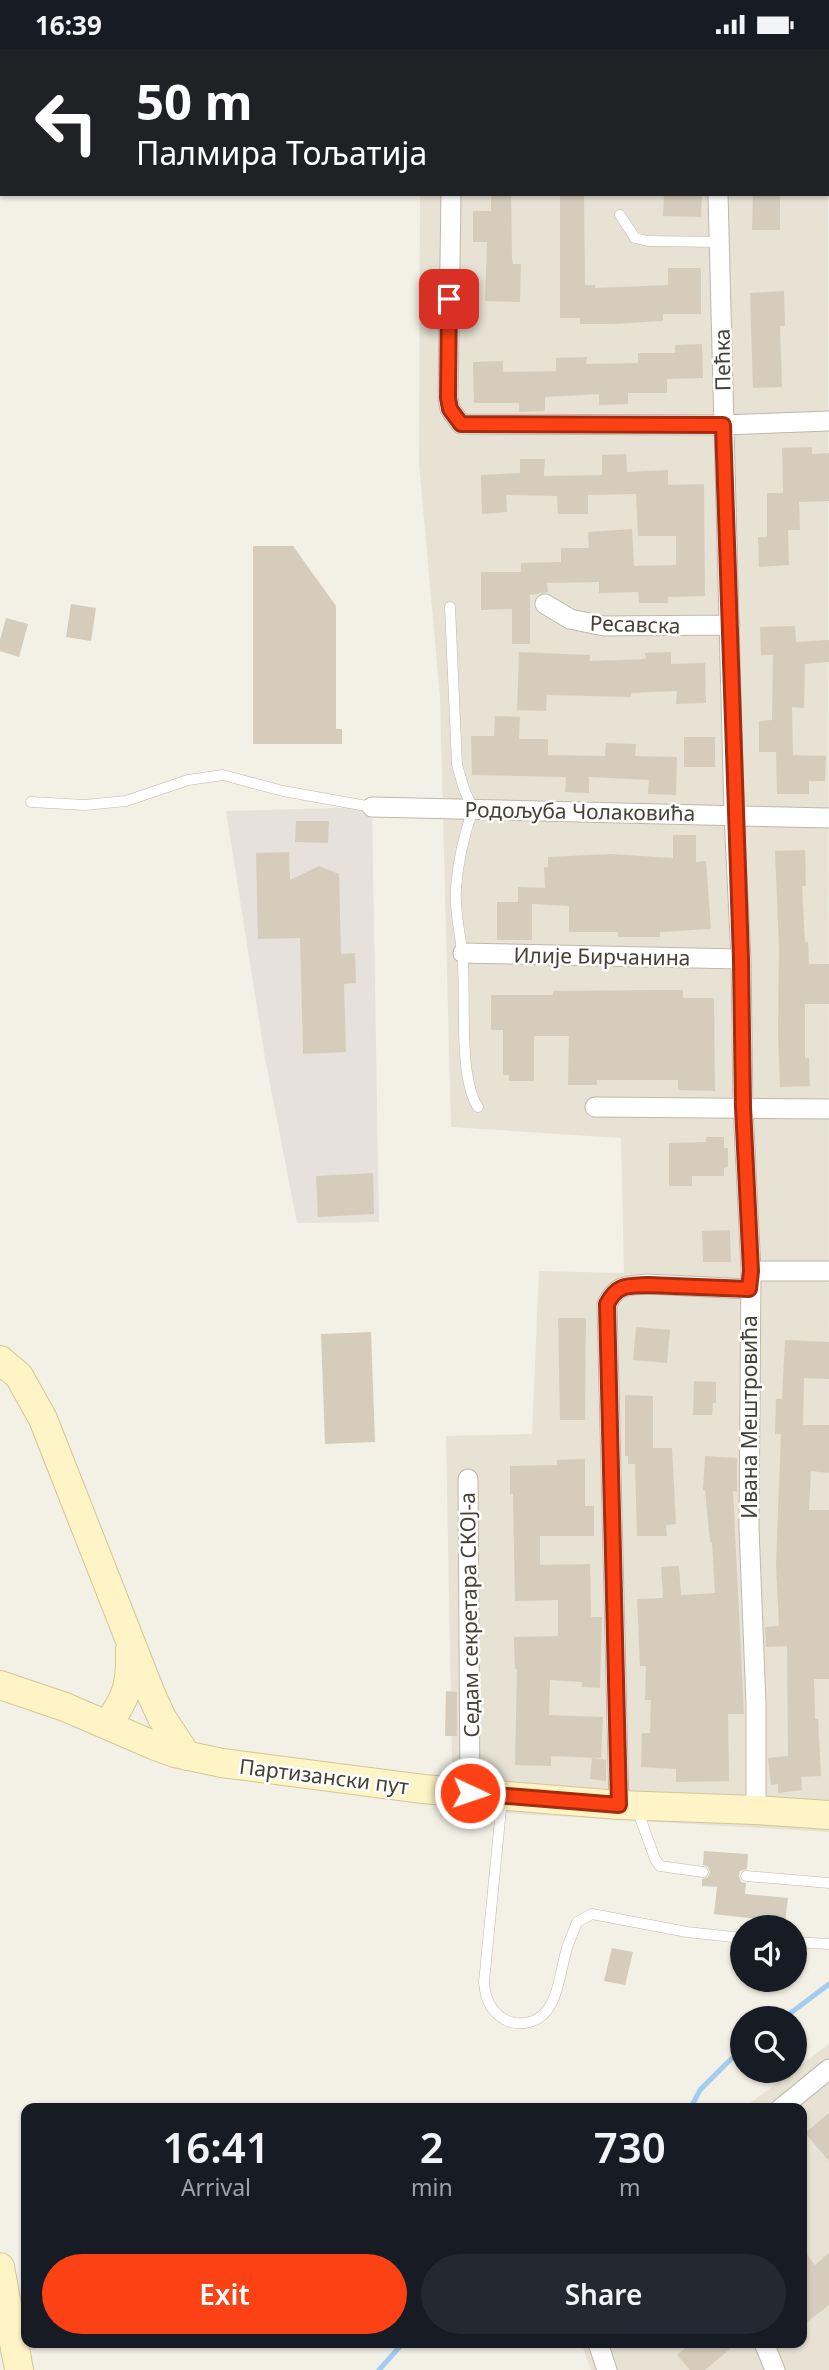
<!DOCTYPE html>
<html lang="en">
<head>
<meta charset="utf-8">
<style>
	body { margin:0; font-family:"Noto Sans",sans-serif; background:#242831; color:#f1f3f6; height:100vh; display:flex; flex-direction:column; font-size:26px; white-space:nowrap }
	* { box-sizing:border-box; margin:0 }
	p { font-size:23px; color:#9ea1a6 }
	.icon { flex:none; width:38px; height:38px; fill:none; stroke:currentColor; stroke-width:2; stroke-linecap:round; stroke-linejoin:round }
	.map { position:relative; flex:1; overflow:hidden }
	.sheet { position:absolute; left:21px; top:2054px; width:786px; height:245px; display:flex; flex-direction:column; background:#171b24; border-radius:14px; box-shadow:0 2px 5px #0004 }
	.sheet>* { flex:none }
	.guide { position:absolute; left:0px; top:0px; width:830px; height:147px; box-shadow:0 2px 5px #0004; background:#202124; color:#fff; overflow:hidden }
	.buttons { position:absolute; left:730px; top:1866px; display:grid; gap:14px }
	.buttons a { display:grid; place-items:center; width:77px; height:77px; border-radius:50%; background:#171b24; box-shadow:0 2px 5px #0004; font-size:35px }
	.pin { position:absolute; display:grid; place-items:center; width:60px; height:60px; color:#fff; margin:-30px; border-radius:14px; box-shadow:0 4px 10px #0006 }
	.me { position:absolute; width:77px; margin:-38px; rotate:93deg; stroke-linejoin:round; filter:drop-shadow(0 0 5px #0008) }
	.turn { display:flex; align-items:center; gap:24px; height:147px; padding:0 21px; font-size:32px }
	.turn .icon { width:91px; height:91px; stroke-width:2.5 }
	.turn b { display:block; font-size:49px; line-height:60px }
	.eta { display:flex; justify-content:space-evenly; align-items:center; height:119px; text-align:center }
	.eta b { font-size:42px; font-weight:600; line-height:49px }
	.action { display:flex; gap:14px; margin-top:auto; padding:14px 21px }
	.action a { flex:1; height:80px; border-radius:42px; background:#fc4215; color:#fff; font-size:28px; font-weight:600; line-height:80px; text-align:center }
	.action a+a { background:#242831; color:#f1f3f6 }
	.status { display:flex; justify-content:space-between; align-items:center; height:49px; padding:0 35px; background:#171b24; direction:ltr }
	.status svg { height:19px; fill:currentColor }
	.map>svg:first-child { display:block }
</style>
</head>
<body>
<div class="status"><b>16:39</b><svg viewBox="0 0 49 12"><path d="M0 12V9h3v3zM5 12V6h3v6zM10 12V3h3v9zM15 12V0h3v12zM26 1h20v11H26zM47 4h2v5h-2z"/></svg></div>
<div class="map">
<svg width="829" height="2321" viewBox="0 0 829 2321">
	<rect width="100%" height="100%" fill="#f3f0e6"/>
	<!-- residential -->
	<path fill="#e7e2d4" d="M421 0H733V2H421Z
		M828 83 829 1783 453 1761 446 1387 532 1385 539 1222 624 1224 621 1089 451 1078 440 648 419 414 420 145H828Z
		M829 1995V2321H591L581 2294H802V2060H742Z"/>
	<!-- industrial -->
	<path fill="#e6e1db" d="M372 758 379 1173 297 1174 265 1009 226 762Z"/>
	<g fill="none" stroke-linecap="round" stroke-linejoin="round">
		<!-- stream -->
		<path stroke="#a2cdf1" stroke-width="5" d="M784 1969 829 1935
			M690 2060 700 2041 742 1999
			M379 2321 403 2294"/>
	</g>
	<!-- building -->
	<path fill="#d5ccbc" d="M491 145H511L512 210 513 215H521L520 253 485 252 487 193H473V162H491Z
		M560 145H584L585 236H595V239L668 236V219H701V265H663V272L613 275H580V269H560Z
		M664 145H702L701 168 663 167Z
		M753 147H780V181H752Z
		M784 242 785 277H780L782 338 753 339 750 244Z
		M702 295 703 329 667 330V344H628V355L599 356V345L545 348V362L519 363V354H474L473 313 503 312V323L556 322V309L587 308 586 315 638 314V304H675V296Z
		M812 398V405L829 404V452L799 453 800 481H788L789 516 759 518 758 488H767V444H783L782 399Z
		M626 405 627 423 668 421V436L704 435 705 547 668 548V554H639L638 543 599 544V533L547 534 548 543 530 546V595H512V560L481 561V523H521V514L561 513V499H589L588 483 632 480 634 517 676 516V487H638L636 445 588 446V465H558L557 447 506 446 507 463 482 465 481 426 520 424V410H545L544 427 602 426V406Z
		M253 497H293L336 557V680H342V695H253Z
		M71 555 96 559 91 592 66 588Z
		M6 569 28 575 19 608 0 602V591Z
		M795 577 796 593 829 591V613L805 615 804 659 792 658 793 706 826 707 825 732H809V745H777L776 703H759V672L772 671 773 606H761L760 578Z
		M519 603 590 606V612L646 610 645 604 671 603V615L705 614 706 654 676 655 677 642 631 644V648L547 646 546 662 517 661Z
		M495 667 520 668 519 690H548V706L605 707 606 694 636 695 635 707 677 708 676 746 648 745 649 731 589 728V744L565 743 566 728 472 726 471 687H494Z
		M684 688H715V718H684Z
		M296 772H329L328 794 295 793Z
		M673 786H696V813L706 812 711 880 660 883V888H618V883H569V857L532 855V891H497V853H518V838L545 839 544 818H548V808L610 805 673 809Z
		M805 801 806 837H802L805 893H808L809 915H829V955H805V1009H809L810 1037 780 1038 778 985 779 897 775 802Z
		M289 803 290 831 319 817 339 825 341 905 355 904 356 934 344 935 346 1003 303 1005 300 889 258 890 256 804Z
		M654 941H683V949H714L715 1042 678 1041V1031H597V1036H568L569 987H534V1032H509V1026H503V981H491V946H553V942Z
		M706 1088H724V1099H728V1118L724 1119V1127H692V1137H669V1094L706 1093Z
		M373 1124 374 1165 318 1168 316 1127Z
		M730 1181 731 1213H703L702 1182Z
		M558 1269H586L585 1371H560Z
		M636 1278 670 1281 667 1314 633 1311Z
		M371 1283 375 1393 325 1395 321 1285Z
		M785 1291 829 1293V1330L804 1329 803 1376H829V1424L811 1422 809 1461H829V1630H814L815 1670H818L821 1727 801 1728 802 1741 778 1744V1735L771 1736 768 1709 788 1707 787 1597 766 1598 765 1578 779 1577 776 1516 781 1385H775L776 1350H782Z
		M694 1332 716 1333V1354H713L712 1366H693Z
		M625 1346 653 1347V1399H672L676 1475 666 1476 667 1487H637L635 1415H628V1407H625Z
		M705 1407 737 1409V1443L733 1442 744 1665H728L729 1732 676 1733V1720L641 1718 642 1684H650L651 1651H645L646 1617H640L637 1550 663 1549 661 1518 679 1517 681 1546 715 1544 712 1493H710L705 1441H703Z
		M585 1410V1457H594V1487H540V1516L590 1515 591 1568H602L600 1639 582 1638V1633L550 1631 549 1666 603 1668 601 1709 551 1707V1717L515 1716 517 1620H515L514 1588 558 1587V1551L515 1552 513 1445H510V1417L557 1416V1411Z
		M446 1642 457 1643V1687H445Z
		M592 1709 606 1711V1732L590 1730Z
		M704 1802 748 1805 747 1820 740 1822 739 1827 741 1833 746 1834 745 1845 788 1849 785 1873 714 1865 717 1838 702 1837V1830L708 1828 710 1823 708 1818 703 1816Z
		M612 1899 633 1903 625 1936 604 1932Z
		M829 2064V2112L805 2084Z
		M802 2199 815 2216 829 2204V2256L802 2277Z
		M691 2294H737L705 2321H690L677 2306Z"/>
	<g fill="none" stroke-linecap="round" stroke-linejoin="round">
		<defs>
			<path id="lane" d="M620 166 635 189 648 192 719 193
				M450 558 457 716 464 740 473 760C464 786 458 811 456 839 454 860 460 882 462 903 467 943 457 1026 478 1058
				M31 753 85 756 126 752 188 731 223 726 283 742 372 758
				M502 1750 484 1933C485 1949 490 1962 504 1970 510 1974 517 1975 525 1974 559 1970 559 1924 567 1899 570 1890 574 1882 577 1873L592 1865 687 1883 742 1889
				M637 1760 655 1810 660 1817 703 1823
				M746 1827 829 1834
				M794 1893 829 1895"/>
			<path id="street" d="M451 0V2
				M714 0V2
				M451 145 448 349 450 360 461 375 723 376 829 372
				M718 145 734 766 741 910 743 1058 751 1222 749 1479 756 1655V1761
				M545 555 570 570 604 577 730 576
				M372 758 829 769
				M463 904 741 910
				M595 1058 829 1060
				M751 1222H829
				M468 1430 470 1744
				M619 1756 607 1255C617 1235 627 1237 647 1235L749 1240
				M780 2060 829 2020
				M598 2294 607 2321
				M764 2294 775 2321"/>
			<path id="secondary" d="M0 1311 19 1327 43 1370 151 1645 162 1669 187 1707
				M0 1636 65 1658 153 1696 175 1704 222 1714 423 1740 619 1756 756 1761 829 1766
				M107 1676C127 1648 131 1636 130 1601
				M0 2218 19 2321"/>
		</defs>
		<!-- lane casing -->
		<use href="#lane" stroke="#bfb8a9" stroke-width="11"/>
		<!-- street casing -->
		<use href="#street" stroke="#bfb8a9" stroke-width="21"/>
		<!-- secondary casing -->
		<use href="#secondary" stroke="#d4c696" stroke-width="30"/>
		<!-- lane -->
		<use href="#lane" stroke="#fff" stroke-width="10"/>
		<!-- street -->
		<use href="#street" stroke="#fff" stroke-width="19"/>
		<!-- secondary -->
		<use href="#secondary" stroke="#fff4c5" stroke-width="28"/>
	</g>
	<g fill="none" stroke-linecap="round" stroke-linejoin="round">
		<defs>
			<path id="route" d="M449 250 448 349 450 360 461 375 723 376 741 910 743 1058 751 1222 749 1240 648 1236C627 1237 617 1235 607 1255L619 1756 470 1744"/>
		</defs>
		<!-- route casing -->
		<use href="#route" stroke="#a42b0e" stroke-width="18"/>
		<!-- route -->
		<use href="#route" stroke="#fc4215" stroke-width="12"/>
	</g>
	<g text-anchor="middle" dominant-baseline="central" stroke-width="5" stroke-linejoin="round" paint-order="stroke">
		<!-- street labels -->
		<g font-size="21" fill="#464135" stroke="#fff">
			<text transform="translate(722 311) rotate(-91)">Пећка</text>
			<text transform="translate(635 575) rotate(2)">Ресавска</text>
			<text transform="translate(580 762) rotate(1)">Родољуба Чолаковића</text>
			<text transform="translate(602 907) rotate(1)">Илије Бирчанина</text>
			<text transform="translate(749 1368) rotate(-90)">Ивана Мештровића</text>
			<text transform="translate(469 1566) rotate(-91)">Седам секретара СКОЈ-а</text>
			<text transform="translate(324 1727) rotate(7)">Партизански пут</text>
		</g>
	</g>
</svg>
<div class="buttons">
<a><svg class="icon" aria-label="sound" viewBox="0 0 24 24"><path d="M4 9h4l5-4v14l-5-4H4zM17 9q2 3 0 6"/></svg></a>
<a><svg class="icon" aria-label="search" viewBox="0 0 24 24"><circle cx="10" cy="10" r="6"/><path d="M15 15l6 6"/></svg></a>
</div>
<div class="pin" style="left:449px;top:250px;background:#d93025"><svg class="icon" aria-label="arrive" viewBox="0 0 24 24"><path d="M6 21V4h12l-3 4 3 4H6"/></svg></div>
<svg class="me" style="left:470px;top:1744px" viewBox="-20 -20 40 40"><circle r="17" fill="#fc4215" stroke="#fff" stroke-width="3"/><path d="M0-11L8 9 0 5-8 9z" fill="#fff"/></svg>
<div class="guide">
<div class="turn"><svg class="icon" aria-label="left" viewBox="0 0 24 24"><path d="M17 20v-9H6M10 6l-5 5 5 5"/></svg><div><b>50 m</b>Палмира Тољатија</div></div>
</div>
<section class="sheet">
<div class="eta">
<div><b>16:41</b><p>Arrival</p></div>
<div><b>2</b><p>min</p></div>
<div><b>730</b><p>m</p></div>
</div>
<div class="action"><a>Exit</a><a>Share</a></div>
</section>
</div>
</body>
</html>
